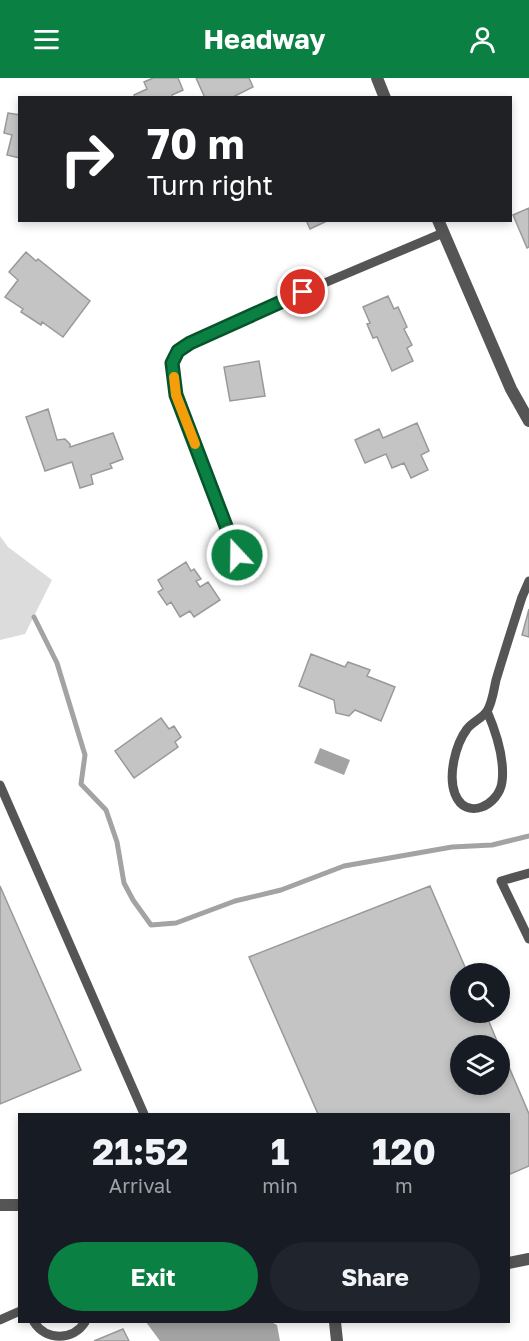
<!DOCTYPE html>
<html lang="en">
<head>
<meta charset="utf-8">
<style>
	body { margin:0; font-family:"Golos Text",sans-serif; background:#20242c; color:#f1f3f6; height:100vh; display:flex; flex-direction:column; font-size:22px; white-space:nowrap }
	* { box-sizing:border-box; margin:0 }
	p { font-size:20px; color:#9ea1a6 }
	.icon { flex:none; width:33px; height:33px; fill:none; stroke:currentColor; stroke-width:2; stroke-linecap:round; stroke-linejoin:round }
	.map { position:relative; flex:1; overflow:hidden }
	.sheet { position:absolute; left:18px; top:1035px; width:492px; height:210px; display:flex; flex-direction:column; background:#171b24; border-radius:0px; box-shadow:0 3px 9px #0003 }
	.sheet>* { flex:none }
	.guide { position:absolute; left:18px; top:18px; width:494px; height:126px; border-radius:0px; box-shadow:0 3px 9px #0003; background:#202124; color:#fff; overflow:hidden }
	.buttons { position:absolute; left:450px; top:885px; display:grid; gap:12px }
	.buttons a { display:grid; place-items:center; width:60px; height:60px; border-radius:50%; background:#171b24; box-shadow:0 3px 9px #0003; font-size:30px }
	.pin { position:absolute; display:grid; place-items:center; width:51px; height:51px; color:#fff; margin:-26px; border:3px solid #fff; border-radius:50%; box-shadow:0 2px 6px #0007 }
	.me { position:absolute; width:66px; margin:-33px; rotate:339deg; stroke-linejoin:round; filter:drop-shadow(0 0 4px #0008) }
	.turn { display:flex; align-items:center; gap:21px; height:126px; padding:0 30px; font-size:27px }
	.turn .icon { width:78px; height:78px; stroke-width:2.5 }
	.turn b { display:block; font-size:42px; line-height:51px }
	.eta { display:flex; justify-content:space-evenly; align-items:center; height:102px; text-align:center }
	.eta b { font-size:36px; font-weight:700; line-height:42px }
	.button { display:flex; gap:12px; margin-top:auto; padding:12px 30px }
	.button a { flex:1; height:69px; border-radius:36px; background:#0b8043; color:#fff; font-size:24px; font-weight:700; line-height:69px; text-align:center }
	.button a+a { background:#20242c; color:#f1f3f6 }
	header { display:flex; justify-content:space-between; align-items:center; height:78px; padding:0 30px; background:#0b8043; color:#fff; font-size:27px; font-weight:700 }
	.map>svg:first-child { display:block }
</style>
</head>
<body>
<header><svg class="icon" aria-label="menu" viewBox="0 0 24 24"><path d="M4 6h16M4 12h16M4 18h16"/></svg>Headway<svg class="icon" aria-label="person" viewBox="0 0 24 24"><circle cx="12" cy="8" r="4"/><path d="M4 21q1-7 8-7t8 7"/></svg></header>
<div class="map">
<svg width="529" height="1263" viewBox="0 0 529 1263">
	<rect width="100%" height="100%" fill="#fff"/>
	<!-- green -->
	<path fill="#dcdcdc" d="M0 458 8 469 52 502 25 556 0 562Z"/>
	<!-- water -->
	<path fill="#a3a3a3" d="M320 670 350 682 344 697 314 685Z
		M146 1244H271L277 1247 280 1263H160Z"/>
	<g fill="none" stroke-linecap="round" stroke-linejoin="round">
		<!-- stream -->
		<path stroke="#a3a3a3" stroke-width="5" d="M34 539 57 585 85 677 81 706 106 732 117 764 124 805 133 822 151 847 176 845 235 823 281 812 344 788 452 769 492 767 529 758"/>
	</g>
	<!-- building -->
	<path fill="#c4c4c4" stroke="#999" stroke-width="1.5" d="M153 0H178L183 12 172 17 173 20H135L134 17 147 11 144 4Z
		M196 0H249L253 9 231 20H205Z
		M8 35 20 37V80L7 77 12 57 4 55Z
		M529 130V169L527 170 513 137Z
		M306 142H329L310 151Z
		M26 174 36 183 38 181 90 223 63 259 42 244 41 247 21 234 23 231 5 219 18 202 9 194Z
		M388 218 394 231 398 229 407 249 404 251 412 267 407 270 413 283 392 293 377 259 373 260 367 246 370 245 363 229Z
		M259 283 265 318 230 323 224 289Z
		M48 331 57 362 65 361 70 366V369L113 355 123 381 110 386 112 390 91 397 93 406 80 410 72 384 45 393 26 339Z
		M417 345 429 373 421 377 428 392 411 400 404 385 392 390 386 376 365 385 355 362 379 351 383 360Z
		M186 484 191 493 194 491 201 501 196 503 200 509 208 504 220 522 194 539 190 533 180 539 171 524 167 527 158 514 163 511 158 502Z
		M529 531V559L522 557Z
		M311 576 345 589 348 584 370 592 367 598 395 609 381 643 355 632 349 638 336 635 334 622 299 608Z
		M161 640 169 651 174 648 181 659 175 664 178 669 134 700 115 673Z
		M0 808 81 992 0 1026Z
		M430 808 468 896H460V934H485L499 968H460V1006H500V968L529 1036V1088L508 1097V1036H318L249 879Z
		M123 1251 129 1263H94Z"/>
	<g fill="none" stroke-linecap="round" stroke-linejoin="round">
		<!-- service -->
		<path stroke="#555" stroke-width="9" d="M237 477 176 317 172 284 178 273 190 265 214 253 303 214 443 155
			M487 633C496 654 505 681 502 704 499 727 466 744 455 716 448 698 455 667 467 651 472 644 483 640 487 633 492 626 494 611 496 602 504 575 513 547 522 519L529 503
			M0 707 144 1036
			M529 795 501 803 529 861
			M0 1242 20 1233
			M34 1244C46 1263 73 1263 85 1244"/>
		<!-- minor -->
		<path stroke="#555" stroke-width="12" d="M377 0 385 20
			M438 142 511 311 529 343"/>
		<!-- tertiary -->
		<path stroke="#555" stroke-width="12" d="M0 1127H20
			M508 1185 529 1181
			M335 1244 337 1263"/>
	</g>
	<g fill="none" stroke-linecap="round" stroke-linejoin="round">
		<defs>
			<path id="route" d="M237 477 176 317 172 285 178 273 190 265 303 214"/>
		</defs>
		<!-- route casing -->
		<use href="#route" stroke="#07532c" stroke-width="15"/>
		<!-- route -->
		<use href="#route" stroke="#0b8043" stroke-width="10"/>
		<!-- slow -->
		<path stroke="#f59e0b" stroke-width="10" d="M174 299 176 317 195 366"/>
	</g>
</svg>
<div class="buttons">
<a><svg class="icon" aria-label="search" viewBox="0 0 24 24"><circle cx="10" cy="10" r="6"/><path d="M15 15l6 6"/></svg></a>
<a><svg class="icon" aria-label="layers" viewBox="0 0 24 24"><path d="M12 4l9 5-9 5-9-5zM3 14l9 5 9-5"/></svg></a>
</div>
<div class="pin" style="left:303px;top:214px;background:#d93025"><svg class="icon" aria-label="arrive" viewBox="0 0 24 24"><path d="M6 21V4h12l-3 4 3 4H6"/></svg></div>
<svg class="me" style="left:237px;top:477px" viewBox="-20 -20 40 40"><circle r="17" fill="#0b8043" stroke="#fff" stroke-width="3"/><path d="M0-11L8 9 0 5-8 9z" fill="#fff"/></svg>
<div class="guide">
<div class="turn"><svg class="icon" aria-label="right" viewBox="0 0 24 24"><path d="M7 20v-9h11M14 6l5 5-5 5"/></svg><div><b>70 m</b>Turn right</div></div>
</div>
<section class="sheet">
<div class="eta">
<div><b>21:52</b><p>Arrival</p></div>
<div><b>1</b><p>min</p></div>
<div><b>120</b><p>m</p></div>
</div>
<div class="button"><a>Exit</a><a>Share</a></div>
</section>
</div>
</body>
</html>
